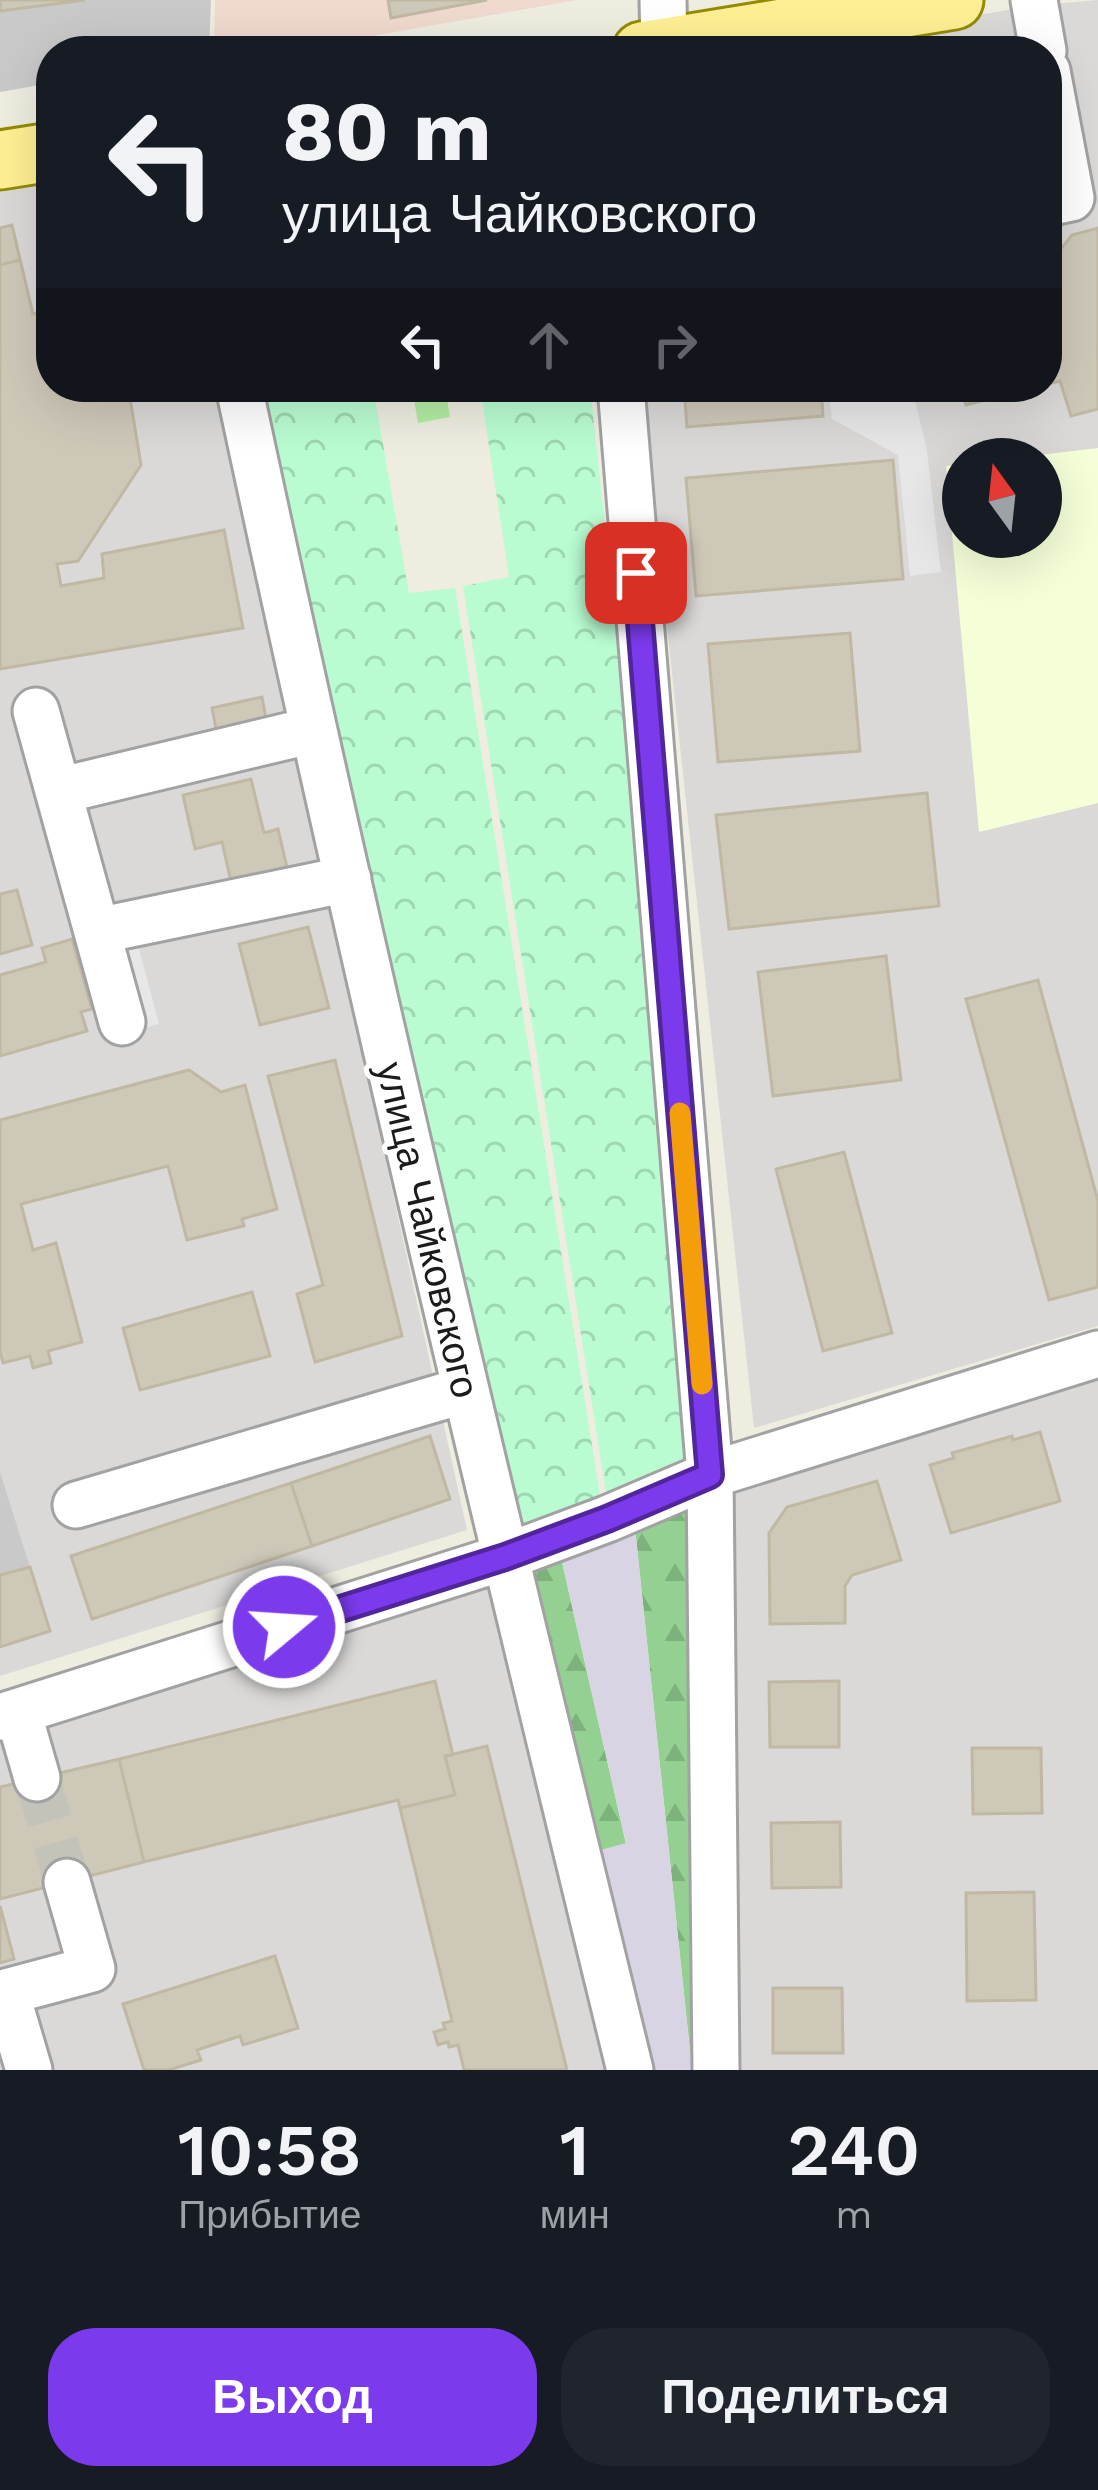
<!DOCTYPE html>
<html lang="ru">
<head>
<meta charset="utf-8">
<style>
	body { margin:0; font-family:"Work Sans",sans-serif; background:#20242c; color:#f1f3f6; height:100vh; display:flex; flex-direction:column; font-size:45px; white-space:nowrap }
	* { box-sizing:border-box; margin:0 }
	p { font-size:39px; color:#9ea1a6 }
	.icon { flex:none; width:66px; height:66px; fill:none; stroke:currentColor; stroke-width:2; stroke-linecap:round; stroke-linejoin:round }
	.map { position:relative; height:2070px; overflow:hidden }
	.drawer { display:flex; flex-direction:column; background:#171b24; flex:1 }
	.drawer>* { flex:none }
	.banner { position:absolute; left:36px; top:36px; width:1026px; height:366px; border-radius:48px; box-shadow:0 12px 48px #0002; background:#171b24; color:#f1f3f6; overflow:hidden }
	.needle { width:78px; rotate:345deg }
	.buttons { position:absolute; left:942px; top:438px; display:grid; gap:24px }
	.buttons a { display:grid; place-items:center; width:120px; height:120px; border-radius:50%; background:#171b24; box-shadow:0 12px 48px #0002; font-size:60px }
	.pin { position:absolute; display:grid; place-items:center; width:102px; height:102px; color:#fff; margin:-51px; border-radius:24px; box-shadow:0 6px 18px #0006 }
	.me { position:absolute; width:132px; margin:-66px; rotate:72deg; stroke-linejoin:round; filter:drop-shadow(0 0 9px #0008) }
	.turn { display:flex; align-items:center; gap:42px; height:252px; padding:0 48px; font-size:54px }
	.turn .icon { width:156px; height:156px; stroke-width:2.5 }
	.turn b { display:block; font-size:84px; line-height:102px }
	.lanes { display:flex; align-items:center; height:114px; padding:0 48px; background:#0003; justify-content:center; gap:60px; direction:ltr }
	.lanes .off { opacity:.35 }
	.eta { display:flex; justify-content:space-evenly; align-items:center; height:204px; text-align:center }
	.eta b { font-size:72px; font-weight:600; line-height:84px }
	.cta { display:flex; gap:24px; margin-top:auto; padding:24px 48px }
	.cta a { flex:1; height:138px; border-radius:48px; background:#7c3aed; color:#fff; font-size:48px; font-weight:600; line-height:138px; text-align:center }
	.cta a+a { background:#20242c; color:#f1f3f6 }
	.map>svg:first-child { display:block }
</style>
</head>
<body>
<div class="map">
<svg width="1098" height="2070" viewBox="0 0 1098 2070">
	<defs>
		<pattern id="forest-firs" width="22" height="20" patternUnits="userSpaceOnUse" patternTransform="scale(3)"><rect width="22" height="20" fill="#93d092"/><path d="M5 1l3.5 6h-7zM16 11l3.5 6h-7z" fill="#7eb27d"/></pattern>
		<pattern id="park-crowns" width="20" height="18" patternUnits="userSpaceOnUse" patternTransform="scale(3)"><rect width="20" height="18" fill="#b9fcd1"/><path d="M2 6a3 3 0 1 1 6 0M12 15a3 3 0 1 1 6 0" fill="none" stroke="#9ed7b3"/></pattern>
	</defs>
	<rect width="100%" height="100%" fill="#eeede0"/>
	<!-- residential -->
	<path fill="#dad9d8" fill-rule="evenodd" d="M1098 0V1326L754 1428 641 387H1047V51H779L1029 6ZM963 459H1041V537H963Z
		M51 182V387H215L467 1530 0 1676V191Z
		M1098 1362V2070H728L712 1477Z
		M503 1560 607 2070H0V1727Z"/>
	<!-- commercial -->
	<path fill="#f0d9ce" d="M215 0H577L287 51H214Z"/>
	<!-- education -->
	<path fill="#f4ffd8" d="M1098 448V803L979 832 946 466 963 464V537H1041V459H1006Z"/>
	<!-- religious -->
	<path fill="#c9c9c9" d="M0 0H211L209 51H51V83L0 92Z
		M0 1472 50 1631 0 1647Z"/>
	<!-- grass -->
	<path fill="#b2eca2" d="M412 387H445L450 417 418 423Z"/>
	<!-- forest -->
	<path fill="url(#forest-firs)" d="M706 1479 703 2070H692L633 1509Z
		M557 1540 626 1844 582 1855 508 1559Z"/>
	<!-- park -->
	<path fill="url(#park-crowns)" d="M263 387H373L409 593 455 588 603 1514 507 1552Z
		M480 387H590L707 1472 609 1512 463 586 509 577Z"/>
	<!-- parking -->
	<path fill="#e7e7e7" d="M828 387H912L927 451 941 572 910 576 898 455 832 419Z
		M138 945 159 1024 110 1037 88 958Z"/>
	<!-- plaza -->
	<path fill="#d9d4e3" d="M633 1509 692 2070H636L582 1855 626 1843 557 1540Z"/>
	<!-- building -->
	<path fill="#cec8b9" stroke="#c0b8a2" stroke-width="3" d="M0 0H85L0 11Z
		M388 0H487L391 18Z
		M12 225 33 314 51 309V387H153L130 398 141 465 78 561 57 564 61 586 104 578 102 554 224 530 243 628 0 669V228Z
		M12 225 20 260 0 265V228Z
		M1098 228V409L1071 416 1060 381 1047 384V266L1072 235Z
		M684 387H821L823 416 687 427Z
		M961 387H1036L966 405Z
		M893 460 903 579 696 596 686 478Z
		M850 633 860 751 718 762 708 644Z
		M262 697 267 724 217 734 212 708Z
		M251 779 264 833 278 829 288 872 232 886 222 842 195 849 183 795Z
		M927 793 939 906 729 929 716 815Z
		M17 890 32 945 0 954V894Z
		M308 927 329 1008 260 1025 239 944Z
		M72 939 92 1009 81 1012 87 1031 0 1056V975L46 962 42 948Z
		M886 956 901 1080 773 1096 758 972Z
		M1038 980 1098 1201V1287L1049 1300 966 999Z
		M335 1060 402 1336 315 1362 297 1294 323 1285 268 1076Z
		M189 1070 221 1092 245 1085 277 1209 242 1219 244 1226 187 1240 168 1166 21 1204 33 1250 56 1243 82 1342 48 1351 51 1363 33 1368 30 1356 3 1363 0 1351V1120Z
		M844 1152 892 1333 823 1351 776 1169Z
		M252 1292 270 1356 140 1390 123 1328Z
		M1040 1432 1060 1501 951 1533 930 1465 954 1458 952 1453 1012 1436 1013 1440Z
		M430 1436 450 1499 312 1546 291 1483Z
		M877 1481 901 1560 852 1575 845 1586V1623L770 1624 769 1533 787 1507Z
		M291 1483 312 1546 92 1619 71 1556Z
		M30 1567 50 1631 0 1647V1575Z
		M435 1681 453 1755 445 1756 455 1795 400 1808 398 1800 144 1862 119 1759Z
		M839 1681V1747H770L769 1682Z
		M487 1746 567 2070H464L458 2045 449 2047 448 2042 438 2045 434 2032 445 2029 443 2023 452 2021 400 1808 455 1795 445 1756Z
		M972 1748H1041L1042 1813 973 1814Z
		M119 1759 144 1862 0 1899V1787Z
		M840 1822 841 1887 772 1888 771 1823Z
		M1034 1892 1036 2000 967 2001 966 1893Z
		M0 1906 14 1959 0 1963Z
		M275 1956 298 2028 243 2045 240 2036 197 2050 201 2060 169 2070H144L123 2004Z
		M773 1988H842L843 2053H773Z"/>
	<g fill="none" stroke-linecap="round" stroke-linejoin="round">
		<!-- minor-tunnel -->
		<path stroke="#c4c3b9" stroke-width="45" stroke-dasharray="45 22" stroke-linecap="butt" d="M37 1778 67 1882"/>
		<defs>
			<path id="minor" d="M663 0 664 47
				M1034 0 1043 51
				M1047 71 1071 198 1047 203
				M239 387C359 950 493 1510 630 2070
				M621 387 710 1475 716 2070
				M36 711 122 1022
				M58 791 313 730
				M97 931 348 879
				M76 1505 465 1390
				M18 1712 37 1778
				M0 1717 505 1557 607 1519 710 1475 1098 1354
				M29 2070 6 1992 92 1969 67 1882"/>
			<path id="major" d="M642 51 954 0
				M0 160 51 152"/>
		</defs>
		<!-- minor casing -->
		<use href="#minor" stroke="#a2a2a2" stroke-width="51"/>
		<!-- major casing -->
		<use href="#major" stroke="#938b00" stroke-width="63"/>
		<!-- minor -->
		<use href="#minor" stroke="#fff" stroke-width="45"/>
		<!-- major -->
		<use href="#major" stroke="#ffef94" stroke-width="57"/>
	</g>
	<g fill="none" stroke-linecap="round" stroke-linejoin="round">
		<defs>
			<path id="route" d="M284 1627 505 1557 607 1519 710 1475 636 573"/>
		</defs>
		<!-- route casing -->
		<use href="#route" stroke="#51269a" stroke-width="30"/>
		<!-- route -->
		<use href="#route" stroke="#7c3aed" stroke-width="21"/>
		<!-- slow -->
		<path stroke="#f59e0b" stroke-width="21" d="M680 1113 702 1384"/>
	</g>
	<g text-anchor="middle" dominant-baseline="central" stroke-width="10" stroke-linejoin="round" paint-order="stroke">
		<!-- street labels -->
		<g font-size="39" fill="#1b1b1b" stroke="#fff">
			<text transform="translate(428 1230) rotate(77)">улица Чайковского</text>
		</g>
	</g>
</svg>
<div class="buttons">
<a><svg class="needle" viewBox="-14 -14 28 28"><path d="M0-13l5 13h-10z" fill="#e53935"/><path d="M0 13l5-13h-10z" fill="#9ea1a6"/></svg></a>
</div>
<div class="pin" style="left:636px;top:573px;background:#d93025"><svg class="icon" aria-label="arrive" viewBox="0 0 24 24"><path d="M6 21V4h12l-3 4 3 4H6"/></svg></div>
<svg class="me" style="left:284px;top:1627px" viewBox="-20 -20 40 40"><circle r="17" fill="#7c3aed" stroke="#fff" stroke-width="3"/><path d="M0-11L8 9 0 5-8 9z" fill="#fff"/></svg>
<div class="banner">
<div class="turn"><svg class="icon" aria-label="left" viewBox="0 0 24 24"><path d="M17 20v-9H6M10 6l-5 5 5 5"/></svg><div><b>80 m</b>улица Чайковского</div></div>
<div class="lanes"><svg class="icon" aria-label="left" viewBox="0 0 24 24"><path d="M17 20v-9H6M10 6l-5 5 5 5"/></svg><svg class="icon off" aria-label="ahead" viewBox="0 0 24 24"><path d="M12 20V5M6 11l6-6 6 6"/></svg><svg class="icon off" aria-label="right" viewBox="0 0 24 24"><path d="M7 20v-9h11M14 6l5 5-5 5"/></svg></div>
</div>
</div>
<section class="drawer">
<div class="eta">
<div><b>10:58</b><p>Прибытие</p></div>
<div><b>1</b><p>мин</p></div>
<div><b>240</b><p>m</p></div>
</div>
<div class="cta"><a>Выход</a><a>Поделиться</a></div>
</section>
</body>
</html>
